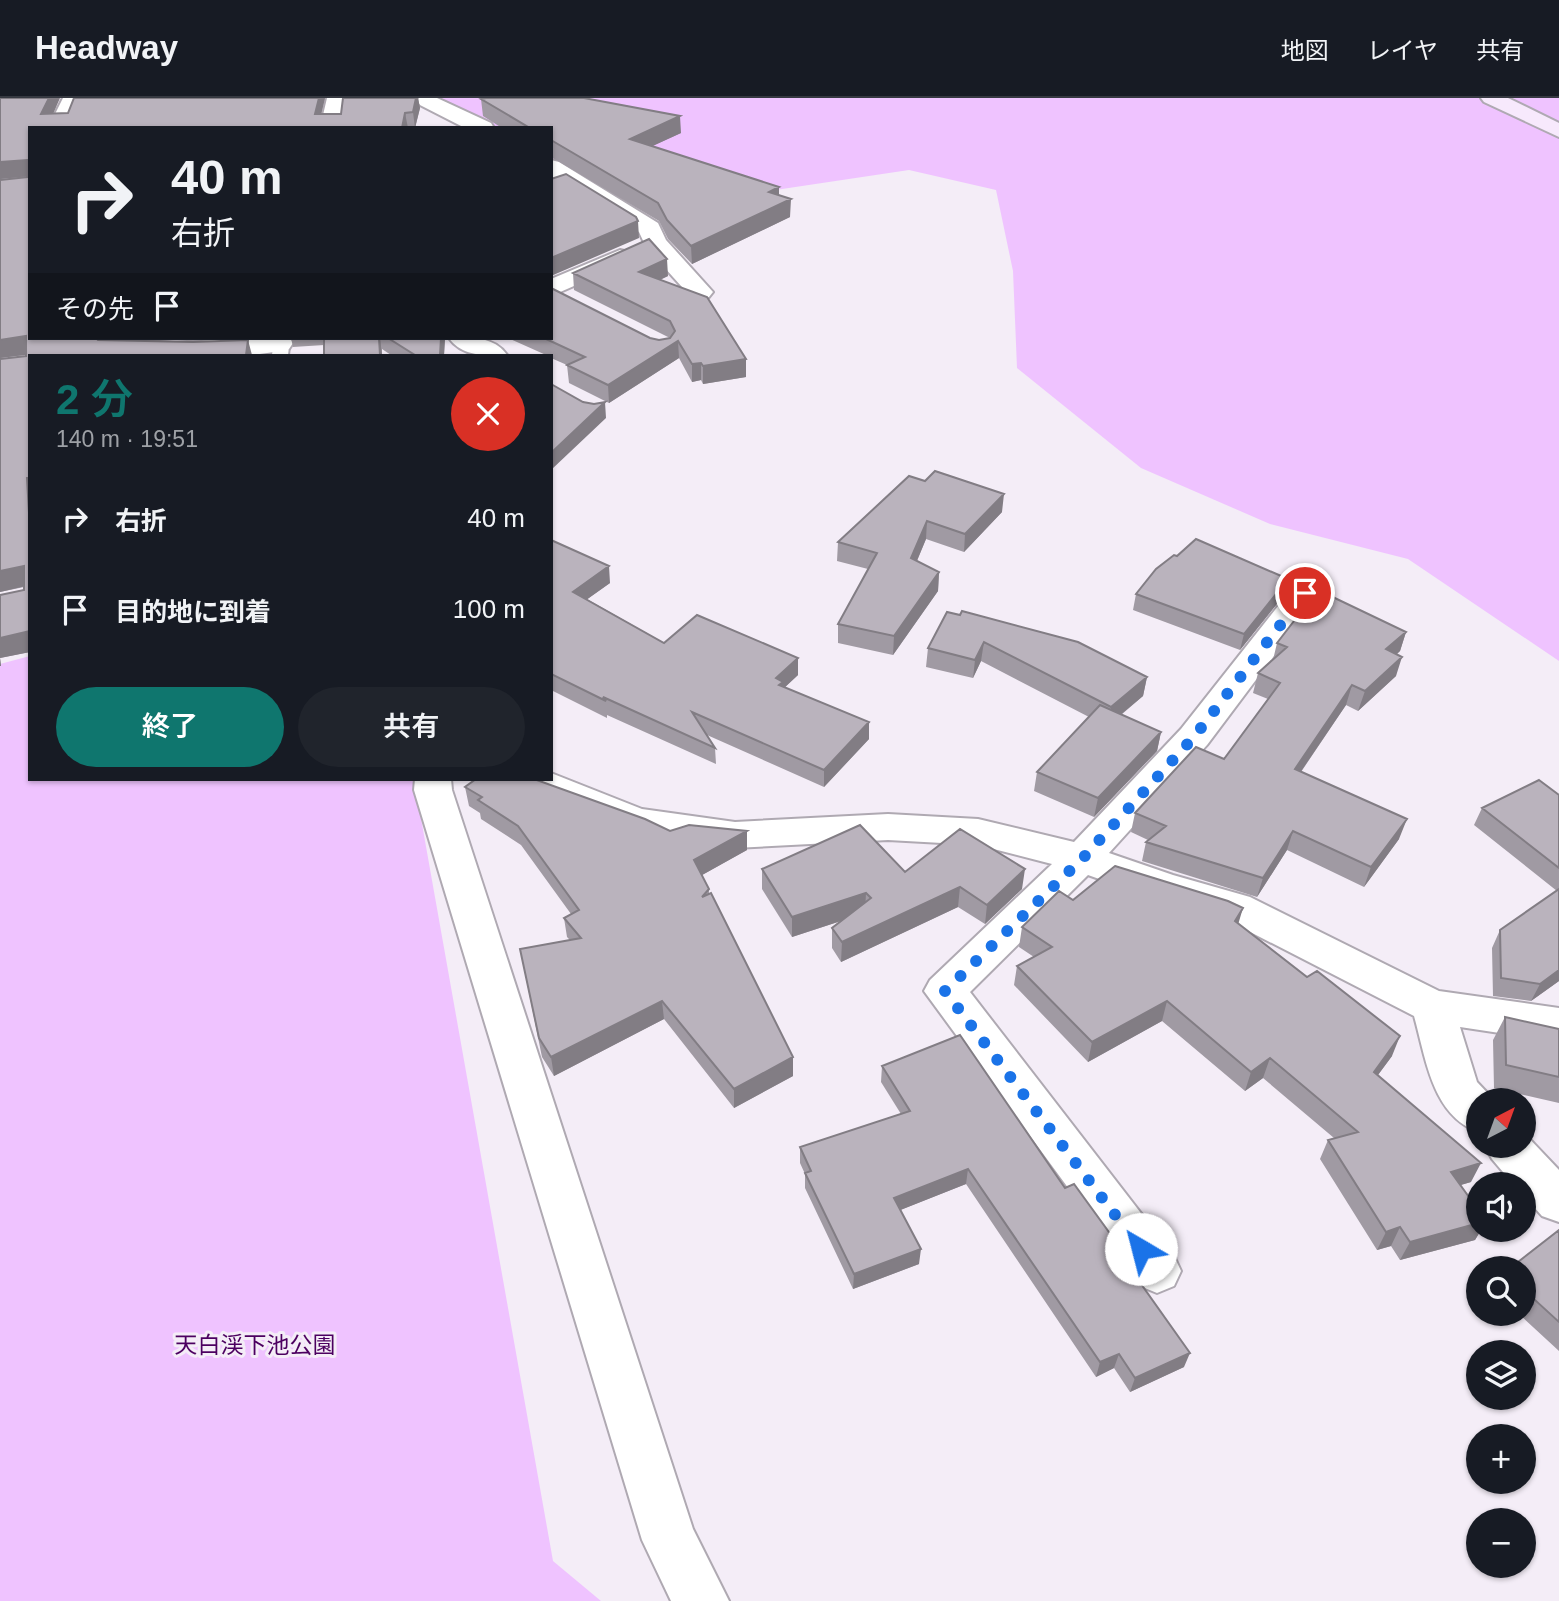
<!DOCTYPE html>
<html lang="ja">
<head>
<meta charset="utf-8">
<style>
	body { margin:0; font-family:Arial,"Noto Sans JP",sans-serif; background:#20242c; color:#f1f3f6; height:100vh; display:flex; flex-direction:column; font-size:26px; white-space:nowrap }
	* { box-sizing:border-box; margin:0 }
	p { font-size:23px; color:#9ea1a6 }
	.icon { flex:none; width:38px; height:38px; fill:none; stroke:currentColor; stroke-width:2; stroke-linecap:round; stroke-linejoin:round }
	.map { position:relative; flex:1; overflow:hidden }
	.side { position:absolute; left:28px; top:256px; width:525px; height:427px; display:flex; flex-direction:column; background:#171b24; border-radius:0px; box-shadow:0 2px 5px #0004 }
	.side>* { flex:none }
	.hud { position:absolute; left:28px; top:28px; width:525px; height:214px; border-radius:0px; box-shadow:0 2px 5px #0004; background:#171b24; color:#f1f3f6; overflow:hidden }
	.needle { width:46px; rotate:41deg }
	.controls { position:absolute; left:1466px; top:990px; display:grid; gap:14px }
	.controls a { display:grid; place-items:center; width:70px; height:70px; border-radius:50%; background:#171b24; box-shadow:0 2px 5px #0004; font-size:35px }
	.pin { position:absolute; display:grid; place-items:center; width:60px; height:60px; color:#fff; margin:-30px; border:4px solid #fff; border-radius:50%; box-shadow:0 2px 7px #0007 }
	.me { position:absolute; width:77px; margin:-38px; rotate:323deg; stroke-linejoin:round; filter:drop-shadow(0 0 5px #0008) }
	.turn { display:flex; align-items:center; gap:24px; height:147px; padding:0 28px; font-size:32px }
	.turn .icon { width:91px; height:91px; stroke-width:2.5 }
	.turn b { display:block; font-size:49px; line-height:60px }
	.then { display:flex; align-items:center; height:66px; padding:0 28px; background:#0003; gap:14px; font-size:26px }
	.round { display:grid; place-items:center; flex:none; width:74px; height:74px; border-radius:37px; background:#20242c }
	.headline { display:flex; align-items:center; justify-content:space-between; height:119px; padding:0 28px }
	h1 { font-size:42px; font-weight:600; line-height:52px; color:#0f766e }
	.primary-button { display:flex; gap:14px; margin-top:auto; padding:14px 28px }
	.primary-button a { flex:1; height:80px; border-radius:42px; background:#0f766e; color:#fff; font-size:28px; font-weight:600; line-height:80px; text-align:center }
	.primary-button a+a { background:#20242c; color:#f1f3f6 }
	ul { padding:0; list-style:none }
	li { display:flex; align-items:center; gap:21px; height:91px; padding:0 28px }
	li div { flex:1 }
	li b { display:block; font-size:26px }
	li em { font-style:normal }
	header { display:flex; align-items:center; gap:42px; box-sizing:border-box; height:98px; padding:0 35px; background:#171b24; border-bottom:2px solid #363941 }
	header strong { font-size:33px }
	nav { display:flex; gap:38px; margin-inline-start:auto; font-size:24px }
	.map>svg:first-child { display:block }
</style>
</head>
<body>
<header>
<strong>Headway</strong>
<nav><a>地図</a><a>レイヤ</a><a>共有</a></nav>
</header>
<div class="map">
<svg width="1559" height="1503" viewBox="0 0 1559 1503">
	<rect width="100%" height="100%" fill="#f4edf7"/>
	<!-- green -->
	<path fill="#efc3ff" d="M422 0H1559V563L1408 461 1270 426 1141 370 1017 270 1013 173 996 92 909 72 749 96 652 98 551 65V30H481Z
		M30 558V681H414L553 1463 601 1503H0V566Z"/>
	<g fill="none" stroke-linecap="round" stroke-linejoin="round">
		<defs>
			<path id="lane" d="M274 240H290L288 257H272Z"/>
			<path id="street" d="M63 0H83L70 30H48Z
				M327 0H347L342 30H320Z
				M419 0H437L491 25 494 30H465L420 7 417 3Z
				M551 62 559 64 658 125 666 142 713 194 709 199 700 202 691 199 646 149 639 134 551 79Z
				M620 152 629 154 632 159 629 164 551 198V181Z
				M243 240H290L293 245 289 251C241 263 155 259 104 257L107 251 117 249Z
				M449 240C469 239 494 238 507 257 487 258 462 259 449 240Z
				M1305 485 1316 488 1321 495 1316 502 1207 647 1109 755 1173 777 1250 799 1439 893 1559 910V944L1460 929 1477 984 1495 1003H1479V1034C1432 1018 1426 960 1414 918L1223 820 1150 799 1088 777 970 894 1174 1158 1181 1173 1174 1188 1157 1195 1140 1188 924 893 930 882 1052 766 978 747 888 742 735 750 637 736 518 690 513 681H551V675L642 711 735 724 888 716 978 721 1074 744 1181 631 1294 488Z
				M415 681H451L452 692 693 1431 729 1503H671L642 1442 414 692Z
				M1524 1035 1559 1072V1124L1542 1118 1524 1098V1087H1514L1492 1061 1485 1048H1524Z"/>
			<path id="secondary" d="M1481 0H1508L1559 25V39L1484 4Z"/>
		</defs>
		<!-- lane casing -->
		<use href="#lane" stroke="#afa9b2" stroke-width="4"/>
		<!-- street casing -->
		<use href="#street" stroke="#afa9b2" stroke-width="4"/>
		<!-- secondary casing -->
		<use href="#secondary" stroke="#afa9b2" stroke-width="4"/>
		<!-- lane -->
		<use href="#lane" fill="#fff" fill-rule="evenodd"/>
		<!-- street -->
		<use href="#street" fill="#fff" fill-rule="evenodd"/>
		<!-- secondary -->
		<use href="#secondary" fill="#f7e9fc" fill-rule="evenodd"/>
	</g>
	<!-- wall -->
	<path fill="#a09aa3" d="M0 0 53 16 325 0 321 16H341L343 0H418L420 10 415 30H30V240H61V241H81V240H210L159 243 30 257V554L0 560 1 568H0V497L24 492V489L0 494V261L26 258V257L0 260V82L27 79 0 81Z
		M481 1 681 35 652 48 779 97 790 119 692 166 668 141 659 123 551 59V30H502L483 18Z
		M573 175 668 178 660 182 746 261V279L703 286 701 282 692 284 679 260 609 305 569 285 567 267 551 260V257H546L508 240H650L659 242 670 240 574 192Z
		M291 240H445L444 257H391L382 251V257H324V247L293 249Z
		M925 383 1002 414 964 454 926 441 917 463 939 474 938 493 893 557 838 545V526L868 471 837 463 838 444Z
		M551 442 610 485 587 501 664 545 798 577 785 589 869 641 824 689 707 637 715 650 716 666 607 617V620L551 592Z
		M1177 458 1288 481 1284 497 1240 552 1133 512 1136 496Z
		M947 514 1147 579 1143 598 1121 617 1161 634 1157 653 1094 719 1034 693 1037 674 1089 619 981 563 973 580 926 569 928 550Z
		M1406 534 1400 553 1397 556 1396 578 1358 613 1346 607 1301 674 1399 741 1364 789 1287 752 1257 799 1142 763 1146 744 1148 742 1131 734 1135 715 1224 661 1268 601 1253 595 1258 575 1273 562 1277 545Z
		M465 689 670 733 747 752 702 777 709 791V795L793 978 734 1010 664 921 554 978 542 959 520 851 570 842 567 839 564 820 571 816 521 747 481 721 480 715 469 708Z
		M1559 697V883L1531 903 1493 898 1492 850 1500 832 1557 793 1474 727 1482 710Z
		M762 771 905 774 1022 791 985 826 958 809 841 864 832 850V830L841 823 792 839 762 791Z
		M1073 802 1238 826 1392 958 1378 977 1471 1084 1460 1087 1479 1132H1481L1475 1142 1400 1162 1391 1148 1377 1152 1320 1061 1328 1042 1334 1040 1263 980 1245 993 1162 923 1088 964 1014 887 1017 868 1034 859 1019 849 1022 829Z
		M1505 919 1559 931V1006V1005L1494 990 1493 942Z
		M882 968 1065 1090 1141 1186 1184 1269 1130 1294 1114 1270 1096 1279 966 1086 900 1112 919 1166 853 1191 805 1090V1076L800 1065V1049L901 1016 881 984Z
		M1559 1132V1253L1519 1216H1524V1171Z"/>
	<!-- shaded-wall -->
	<path fill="#827d84" d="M49 0H60L47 30 41 16Z
		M319 0H325L318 30 315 16Z
		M416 0H418L420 10 415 30 413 14Z
		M405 15 408 30H402Z
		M680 18 681 35 631 58 630 41Z
		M27 62 30 78 0 81V64Z
		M779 89V106L791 101 790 119 692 166 691 148 769 94Z
		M638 123 639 140 551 178V160Z
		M667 161 668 178 640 191 639 174Z
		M26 238 32 256 0 260V242Z
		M96 240H115L117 246 105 250Z
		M379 240H380L382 257H380Z
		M441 240H445L444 257H440Z
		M248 242 252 257H246Z
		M678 243 679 260 609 305 608 287Z
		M746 261V279L703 286V268Z
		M701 265V282L692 284V266Z
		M605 304 606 320 551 372V355Z
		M27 380H30V432Z
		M1004 396 1002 414 964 454 965 436Z
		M927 423 926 441 910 479 911 460Z
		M24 468 30 487 0 494V473Z
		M609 468 610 485 575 510 573 494Z
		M939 474 938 493 893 557 894 538Z
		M1288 481 1284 497 1240 552 1244 536Z
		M30 533V554L0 560 1 568H0V540Z
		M1406 534 1400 553 1380 571 1386 551Z
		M984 544 981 563 973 580 975 562Z
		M1402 559 1396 578 1358 613 1365 593Z
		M798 560V577L783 591 776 580Z
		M1147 579 1143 598 1107 628 1111 609Z
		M1352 587 1346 607 1289 691 1295 671Z
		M869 624V641L824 689V672Z
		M1161 634 1157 653 1094 719 1098 700Z
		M1407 721 1399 741 1364 789 1371 769Z
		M747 733V752L695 781 694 762Z
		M1293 733 1287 752 1257 799 1263 780Z
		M1025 771 1022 791 985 826 987 807Z
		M960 789 958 809 841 864 842 844Z
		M866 795 865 815 792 839V819Z
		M1243 810 1237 830 1235 823Z
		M1559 872V883L1531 903 1540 886Z
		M662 903 664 921 554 978 551 959Z
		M1167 903 1162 923 1088 964 1092 944Z
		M1400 938 1392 958 1366 993 1374 974Z
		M793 959V978L734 1010V991Z
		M1270 960 1263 980 1245 993 1251 974Z
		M1481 1065 1471 1084 1441 1093 1451 1074Z
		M968 1071 966 1086 893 1115 894 1100Z
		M1479 1125V1132H1481L1475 1142 1400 1162 1410 1144Z
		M1400 1129 1391 1148 1377 1152 1386 1134Z
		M921 1151 919 1166 853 1191 854 1176Z
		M1190 1255 1184 1269 1130 1294 1135 1280Z
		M1119 1256 1114 1270 1096 1279 1100 1264Z"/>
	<!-- building -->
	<path fill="#bab3bd" stroke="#827d84" stroke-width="2" d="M0 0H49L41 16 68 15 74 0H319L315 16H341L343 0H416L413 14 405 15 402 30H30V240L81 241V240H96L98 242 193 244 248 242 246 257H30V380H27L30 432V533L0 540V497L24 492V468L0 473V261L26 258V238L0 242V82L27 79V62L0 64Z
		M486 0H584L680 18 630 41 779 89 769 94 791 101 691 148 667 122 658 105 551 42V30H530L481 1Z
		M566 76 636 119 638 123 551 160V81Z
		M649 141 667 161 639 174 707 199 746 261 703 268 701 265 692 266 678 243 608 287 567 267 585 259 544 240H551V190L650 240 659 242 670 240 675 233 670 223 573 175Z
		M324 240H379L380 257H324Z
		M388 240H441L440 257H415Z
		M551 286 583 304 594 306 605 304 551 355Z
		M935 373 1004 396 965 436 927 423 911 460 939 474 894 538 838 526 877 455 838 444 909 378 925 383Z
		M1196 441 1288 481 1244 536 1136 496 1156 471 1174 457 1177 458Z
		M551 442 609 468 573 494 664 545 697 517 798 560 776 580 783 584 779 587 869 624 824 672 692 614 715 650 603 599 606 603 551 576Z
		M1318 492 1406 534 1386 551 1402 559 1365 593 1352 587 1295 671 1407 721 1371 769 1293 733 1263 780 1146 744 1166 728 1135 715 1196 649 1224 661 1280 585 1258 575 1287 549 1277 545Z
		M962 513 1078 544 1147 579 1111 609 984 544 975 562 928 550 947 514 960 517Z
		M1100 607 1161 634 1098 700 1037 674Z
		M476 681H534L645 721 670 733 689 727 747 733 694 762 709 791 702 799 711 795 793 959 734 991 662 903 551 959 539 940 520 851 581 840 564 820 579 812 518 728 478 702 482 699 465 689Z
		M1539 682 1559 697V770L1482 710Z
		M860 727 905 774 960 731 1025 771 987 807 960 789 842 844 832 830 871 800 866 795 792 819 762 771Z
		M1115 768 1228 803 1243 810 1235 823 1307 879 1317 873 1400 938 1374 974 1481 1065 1451 1074 1479 1113V1125L1410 1144 1400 1129 1386 1134 1328 1042 1358 1034 1270 960 1251 974 1167 903 1092 944 1017 868 1052 849 1022 829 1059 793 1073 802Z
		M1559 791V872L1540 886 1501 880 1500 832Z
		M1505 919 1559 931V979L1506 967Z
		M960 937 1065 1090 1074 1086 1143 1181 1139 1183 1190 1255 1135 1280 1119 1256 1100 1264 968 1071 894 1100 921 1151 854 1176 805 1075 811 1073 800 1049 910 1013 882 968Z
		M1559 1132V1224L1524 1192V1171H1509Z"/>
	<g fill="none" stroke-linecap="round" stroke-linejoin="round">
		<!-- route -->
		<path stroke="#1a73e8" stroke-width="12" stroke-dasharray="0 21.6" d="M1141 1151 945 893 1083 760 1194 639 1305 495"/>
	</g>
	<g text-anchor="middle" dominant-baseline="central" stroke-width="6" stroke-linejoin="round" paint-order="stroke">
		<!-- near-park labels -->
		<g font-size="23" fill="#4c0060" stroke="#f4edf7">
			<text x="255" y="1247">天白渓下池公園</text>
		</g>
	</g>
</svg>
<div class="controls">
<a><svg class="needle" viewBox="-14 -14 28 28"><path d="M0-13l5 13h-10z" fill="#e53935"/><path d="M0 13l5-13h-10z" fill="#9ea1a6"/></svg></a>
<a><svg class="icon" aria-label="sound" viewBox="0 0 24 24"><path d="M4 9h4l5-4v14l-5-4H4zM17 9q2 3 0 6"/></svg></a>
<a><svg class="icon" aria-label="search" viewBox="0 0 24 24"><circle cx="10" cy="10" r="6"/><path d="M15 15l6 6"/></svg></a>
<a><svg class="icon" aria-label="layers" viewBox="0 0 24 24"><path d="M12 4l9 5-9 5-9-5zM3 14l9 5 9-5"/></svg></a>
<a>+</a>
<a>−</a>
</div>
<div class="pin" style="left:1305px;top:495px;background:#d93025"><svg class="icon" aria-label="arrive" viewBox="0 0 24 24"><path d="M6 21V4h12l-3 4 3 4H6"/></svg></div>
<svg class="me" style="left:1141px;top:1151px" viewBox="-20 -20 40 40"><circle r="19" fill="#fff"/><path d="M0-13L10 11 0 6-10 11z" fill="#1a73e8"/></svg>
<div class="hud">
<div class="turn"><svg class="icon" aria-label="right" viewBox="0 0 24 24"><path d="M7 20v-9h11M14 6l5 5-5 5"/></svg><div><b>40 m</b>右折</div></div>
<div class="then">その先<svg class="icon" aria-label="arrive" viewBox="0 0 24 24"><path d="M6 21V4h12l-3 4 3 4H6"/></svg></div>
</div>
<section class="side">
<div class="headline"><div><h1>2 分</h1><p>140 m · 19:51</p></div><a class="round" style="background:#d93025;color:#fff"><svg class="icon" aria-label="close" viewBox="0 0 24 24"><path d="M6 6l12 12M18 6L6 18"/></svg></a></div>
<ul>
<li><svg class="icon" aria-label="right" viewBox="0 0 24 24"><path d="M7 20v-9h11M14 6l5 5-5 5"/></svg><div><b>右折</b></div><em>40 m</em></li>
<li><svg class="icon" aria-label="arrive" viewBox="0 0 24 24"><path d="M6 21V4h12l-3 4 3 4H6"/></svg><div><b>目的地に到着</b></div><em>100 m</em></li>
</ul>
<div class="primary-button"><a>終了</a><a>共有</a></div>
</section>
</div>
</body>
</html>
